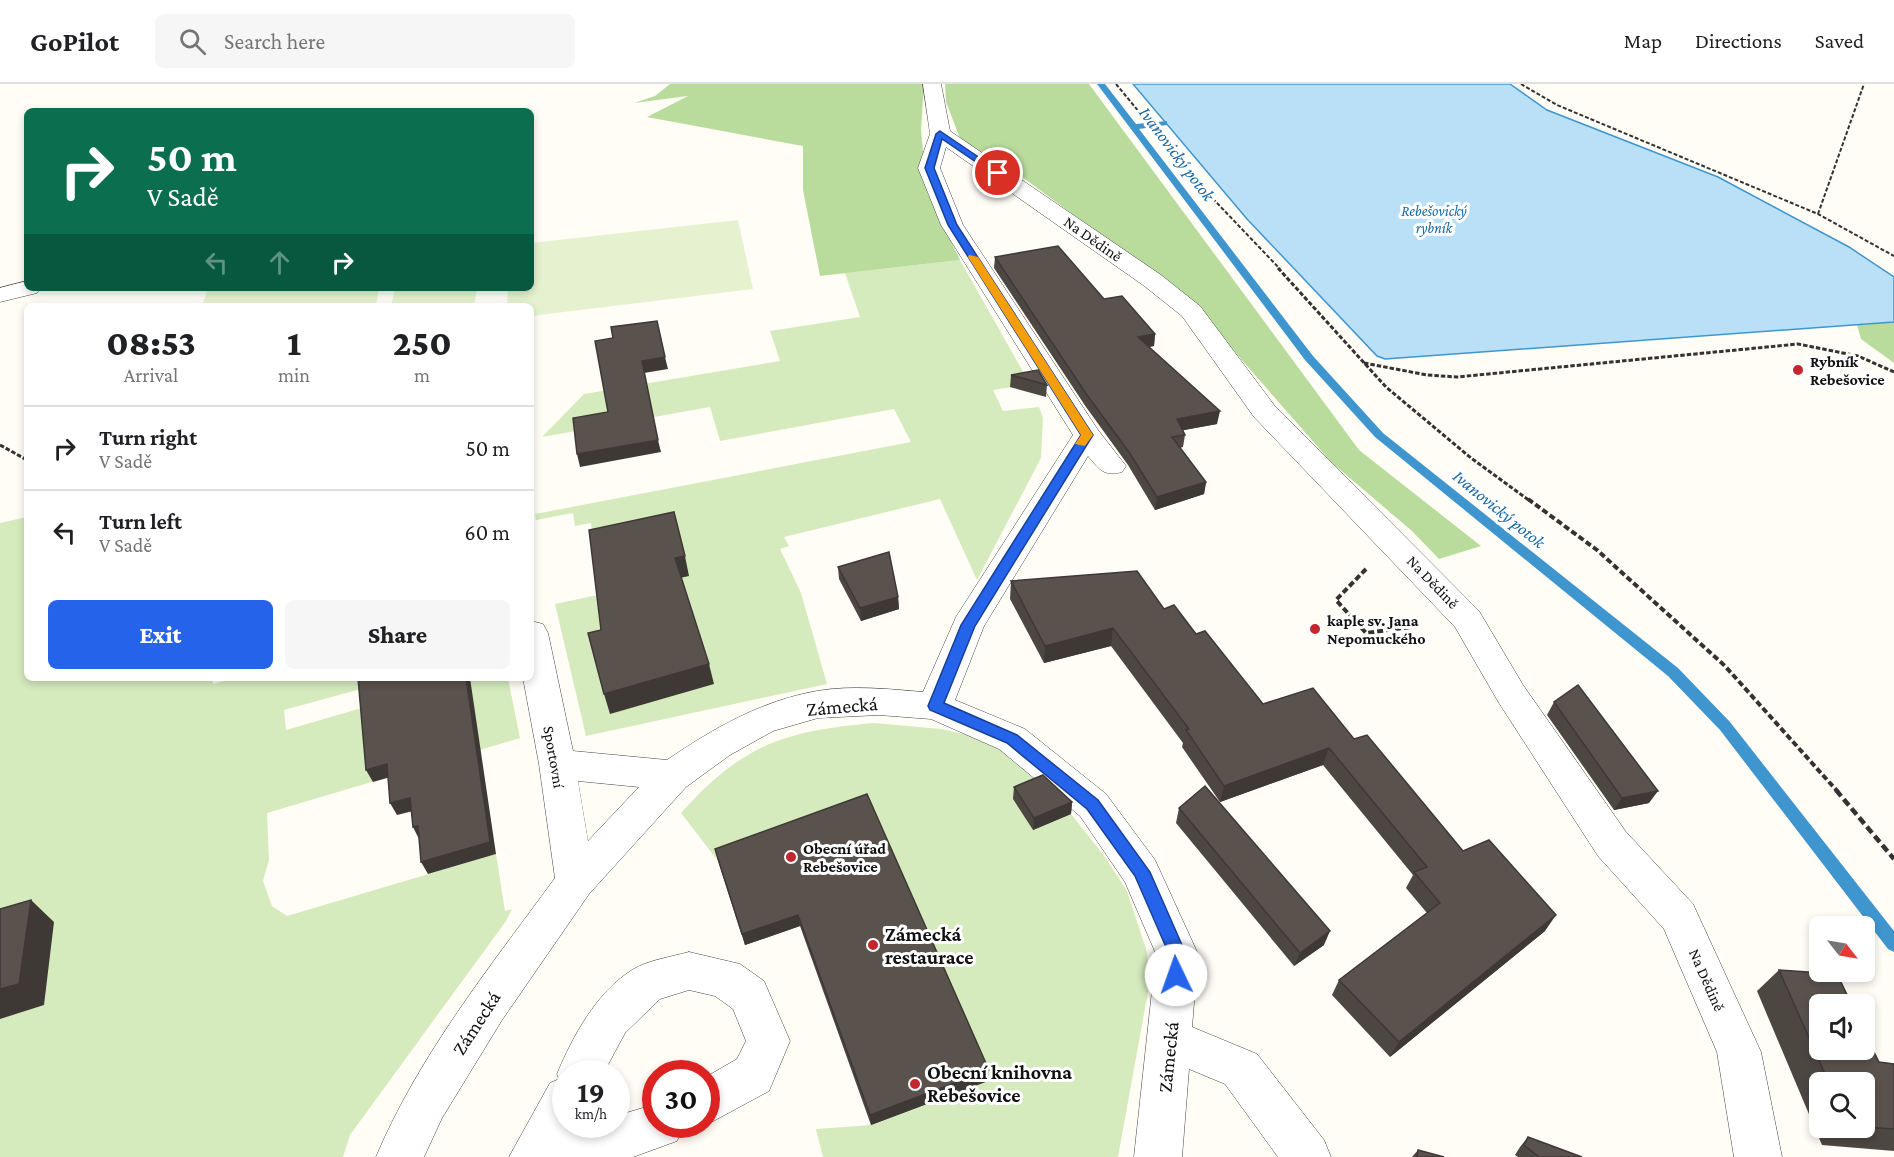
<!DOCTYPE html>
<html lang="en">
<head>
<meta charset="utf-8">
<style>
	body { margin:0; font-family:"Crimson Pro",serif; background:#f6f6f6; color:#202124; height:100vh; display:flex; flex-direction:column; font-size:22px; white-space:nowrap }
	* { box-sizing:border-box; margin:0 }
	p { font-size:20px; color:#757577 }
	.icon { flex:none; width:33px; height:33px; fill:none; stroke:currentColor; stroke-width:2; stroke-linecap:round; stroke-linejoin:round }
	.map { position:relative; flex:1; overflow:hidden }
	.drawer { position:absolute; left:24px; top:219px; width:510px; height:378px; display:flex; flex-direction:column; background:#fff; border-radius:9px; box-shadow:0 3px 9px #0003 }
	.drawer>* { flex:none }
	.banner { position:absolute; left:24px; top:24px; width:510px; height:183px; border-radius:9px; box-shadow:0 3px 9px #0003; background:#0b6e4f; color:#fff; overflow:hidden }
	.needle { width:39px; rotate:121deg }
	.fabs { position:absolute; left:1809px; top:832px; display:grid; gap:12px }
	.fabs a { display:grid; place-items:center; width:66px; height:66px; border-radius:9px; background:#fff; box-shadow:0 3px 9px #0003; font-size:30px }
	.speed { position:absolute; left:552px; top:976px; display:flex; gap:12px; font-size:30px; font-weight:700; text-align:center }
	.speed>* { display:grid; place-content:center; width:78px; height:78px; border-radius:50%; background:#fff; box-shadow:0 3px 9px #0003; line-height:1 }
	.speed small { font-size:15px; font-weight:400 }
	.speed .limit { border:9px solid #d22; background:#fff; color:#111 }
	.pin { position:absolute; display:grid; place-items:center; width:51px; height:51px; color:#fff; margin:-26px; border:3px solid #fff; border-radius:50%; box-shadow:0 2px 6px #0007 }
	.me { position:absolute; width:66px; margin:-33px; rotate:357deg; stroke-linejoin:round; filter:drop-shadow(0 0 4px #0008) }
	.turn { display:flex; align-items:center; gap:21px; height:126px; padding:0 24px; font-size:27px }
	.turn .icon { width:78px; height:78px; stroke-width:2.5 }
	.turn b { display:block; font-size:42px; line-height:51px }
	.lanes { display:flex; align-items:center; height:57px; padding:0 24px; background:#0003; justify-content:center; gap:30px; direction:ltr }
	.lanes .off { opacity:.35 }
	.eta { display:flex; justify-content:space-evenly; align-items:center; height:102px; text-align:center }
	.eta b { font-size:36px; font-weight:800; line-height:42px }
	.action { display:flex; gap:12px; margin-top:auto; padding:12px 24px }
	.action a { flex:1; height:69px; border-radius:9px; background:#2563eb; color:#fff; font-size:24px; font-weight:800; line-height:69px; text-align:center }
	.action a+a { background:#f6f6f6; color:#202124 }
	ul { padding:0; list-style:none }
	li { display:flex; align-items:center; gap:18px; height:84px; padding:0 24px; border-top:2px solid #e0e0e0 }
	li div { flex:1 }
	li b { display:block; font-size:22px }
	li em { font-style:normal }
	header { display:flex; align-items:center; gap:36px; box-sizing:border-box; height:84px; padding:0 30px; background:#fff; border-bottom:2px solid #e0e0e0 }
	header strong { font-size:28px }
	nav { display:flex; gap:33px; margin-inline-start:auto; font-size:21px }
	.search { width:420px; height:54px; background:#f6f6f6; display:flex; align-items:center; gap:15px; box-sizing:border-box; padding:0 21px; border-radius:9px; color:#757577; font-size:22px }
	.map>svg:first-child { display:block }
</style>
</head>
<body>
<header>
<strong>GoPilot</strong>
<div class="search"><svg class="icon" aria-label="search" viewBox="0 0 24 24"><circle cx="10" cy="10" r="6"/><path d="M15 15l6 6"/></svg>Search here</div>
<nav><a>Map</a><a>Directions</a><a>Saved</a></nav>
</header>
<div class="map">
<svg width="1894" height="1073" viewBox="0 0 1894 1073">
	<rect width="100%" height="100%" fill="#fffdf5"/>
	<!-- green -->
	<path fill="#d5ebbd" d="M960 176 1030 300 993 306 1003 327 1039 323 1043 334 1041 374 977 496 940 415 784 453 789 462 780 465 801 509 827 600 586 652 555 520 688 492 594 466 591 439 575 442 573 429 536 436 535 430 911 358 894 325 720 357 710 323 542 353 584 310 780 277 770 247 860 233 845 189Z
		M27 433V594H212L213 600 236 594H401L284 626 286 646 465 594H508L520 654 267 729 269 776 263 797 272 822 287 832 496 770 505 827 512 825 506 837 350 1051 343 1073H0V439Z
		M874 639 941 645 986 655 1051 699 1013 715 1033 746 1071 730 1105 773 1127 807 1147 868 1149 902 1118 1073H823L816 1045 871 1041 988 997 868 722 718 777 681 729C742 661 783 647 874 639Z"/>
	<!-- forest -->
	<path fill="#b9dc9c" d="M670 0H924L921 46 927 108 960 176 820 192 803 106V62L647 33 688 12 634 19 655 12Z
		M945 0H1089L1359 366 1481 462 1439 475 1412 447 1331 378 1192 219 1005 80 961 57 946 18Z
		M1894 238V279L1861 255 1857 241Z"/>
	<!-- pitch -->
	<path fill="#e6f2cf" d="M738 136 753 205 531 232V222H507L508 204H531V159Z
		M208 204H379L376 222H202Z
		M395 204H477L474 222H391Z"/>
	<!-- water -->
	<path fill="#b9e0f7" stroke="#3f96cf" stroke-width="1.5" d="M1133 0H1510L1547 26 1718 93 1849 163 1894 193V238L1385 275 1377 272 1247 135Z"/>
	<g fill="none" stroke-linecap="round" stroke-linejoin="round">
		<!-- stream -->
		<path fill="#3f96cf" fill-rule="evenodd" d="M1097 0H1105L1136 40 1167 37V41L1139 45 1313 272 1383 349 1678 584 1730 638 1894 847V868L1888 865 1720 646 1668 592 1375 353 1305 276Z"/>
		<defs>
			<path id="minor" d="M923 0H941L950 47 1161 191 1200 222 1274 321 1479 527 1523 601 1626 748 1693 820 1761 968 1782 1073H1734L1717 968 1664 845 1598 772 1499 619 1455 543 1254 333 1182 232 1143 201 946 63 940 84 963 141 1098 346 1126 382 1122 388C1104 393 1099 385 1088 372L984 542 955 616 1025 645 1106 710 1155 776 1198 870 1192 943 1257 970 1324 1056 1331 1073H1278L1225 1000 1189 985 1182 1073H1134L1156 870 1125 798 1080 732 999 665 931 635 879 631 818 634 773 647 730 671 686 703 589 810 502 936 442 1034 424 1073H376C419 971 490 883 555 794L539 680 523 594H531V537L543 540 548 549 573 667 667 676C714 644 761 617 817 607 851 601 889 605 923 608L956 533 1073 351 941 141 918 84 930 50ZM578 697 639 703 588 757Z
				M27 197V204H40L37 209 0 218V204Z
				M689 868 740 880 764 897 790 957 769 1007 706 1041V993L737 975 746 957 733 925 715 912 689 906 660 915 625 949 603 990H566V1041H577L575 1045 586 1041H616V1032L656 1020V1041H684L677 1057 633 1073H509L550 999 559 995 557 990C573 952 596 909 632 886 648 876 671 873 689 868Z"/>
		</defs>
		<!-- minor casing -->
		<use href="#minor" stroke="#444" stroke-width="1"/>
		<!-- path-far3 -->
		<path stroke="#333" stroke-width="2" stroke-dasharray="4 2" stroke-linecap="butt" d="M1116 0 1197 98 1280 185
			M1521 0 1557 21 1818 130 1894 172
			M1818 130 1864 0"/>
		<!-- path-far2 -->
		<path stroke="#333" stroke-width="3" stroke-dasharray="4.5 2" stroke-linecap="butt" d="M1278 184 1386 303 1471 374 1530 417
			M1364 279 1427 291 1457 293 1798 260 1858 272 1894 288
			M0 361 27 376"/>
		<!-- path-far1 -->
		<path stroke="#333" stroke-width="4" stroke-dasharray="6 3" stroke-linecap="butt" d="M1528 415 1597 466 1725 582 1838 708
			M1366 485 1336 516 1366 549 1418 542"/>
		<!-- path -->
		<path stroke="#333" stroke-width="4.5" stroke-dasharray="8 4" stroke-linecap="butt" d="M1836 706 1894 775"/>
		<!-- minor -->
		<use href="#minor" fill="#fff" fill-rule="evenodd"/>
	</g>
	<!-- wall -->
	<path fill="#4d4742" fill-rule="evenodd" d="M995 173 1104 215 1155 250 1154 262 1149 263 1217 340 1183 346 1185 351 1183 363 1180 364 1206 398 1204 410 1155 426 1128 381 1086 323 994 184Z
		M1011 291 1047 301 1046 313 1010 303Z
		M838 483 898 513 899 525 861 537 839 495Z
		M1011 497 1164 525 1196 550 1263 620 1354 655 1463 767 1545 847 1390 973 1332 911 1339 896 1427 829 1406 804 1413 791 1323 681 1220 718 1182 663 1183 659 1111 562 1044 579 1010 515Z
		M1554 618 1649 719 1614 726 1547 631Z
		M1014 703 1072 718 1071 730 1033 746 1013 715Z
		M1179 724 1324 861 1294 882 1176 739Z
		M715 765 989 986 988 997 871 1041 800 842 745 861 718 777Z
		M1779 886 1879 978 1894 980V1067L1822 1061 1757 907ZM1820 999H1864V1044H1820Z
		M1528 1053 1582 1073H1518L1515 1071 1520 1063Z
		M1418 1066 1444 1073H1412Z"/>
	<!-- shaded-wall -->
	<path fill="#3f3936" d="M1155 250 1154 262 1136 265 1138 253Z
		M665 273 668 285 644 289 642 277Z
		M1220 327 1217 340 1174 348 1177 335Z
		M658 356 661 368 580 383 577 370Z
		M1206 398 1204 410 1155 426 1157 413Z
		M685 472 689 492 680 494 675 474Z
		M898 513 899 525 861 537 860 524Z
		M1113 544 1111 562 1044 579 1045 562Z
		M709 580 714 600 610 630 604 610Z
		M466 594H470L496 770 428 790 421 778Z
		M1329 664 1323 681 1220 718 1224 702Z
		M387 680 394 692 373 698 366 686Z
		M1658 707 1649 719 1614 726 1622 714Z
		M410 714 417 726 397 731 390 719Z
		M1072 718 1071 730 1033 746 1034 734Z
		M418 742 419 755 413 743Z
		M31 816 54 838 44 921 0 935V905Z
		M798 831 800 842 745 861 742 850Z
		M1556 831 1545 847 1390 973 1399 958Z
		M1330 847 1324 861 1294 882 1300 869Z
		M989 986 988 997 871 1041 870 1031Z"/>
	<!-- building -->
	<path fill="#5a524d" stroke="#3f3936" stroke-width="1.5" d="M1058 162 1104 215 1122 212 1155 250 1138 253 1220 327 1177 335 1185 351 1172 353 1206 398 1157 413 1129 368 1087 311 995 173Z
		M657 237 665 273 642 277 658 356 577 370 573 334 608 328 595 257 613 254 611 243Z
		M1038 286 1047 301 1011 291Z
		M674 428 685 472 675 474 709 580 604 610 588 549 601 546 589 446Z
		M889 468 898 513 860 524 838 483Z
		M1137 487 1164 525 1174 521 1196 550 1205 547 1263 620 1313 604 1354 655 1367 651 1463 767 1489 756 1556 831 1399 958 1339 896 1440 819 1414 788 1427 783 1329 664 1224 702 1186 646 1189 645 1113 544 1045 562 1011 497Z
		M358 594H466L490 758 421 778 418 742 413 743 410 714 390 719 387 680 366 686Z
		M1578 601 1658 707 1622 714 1554 618Z
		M1043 691 1072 718 1034 734 1014 703Z
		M1205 702 1330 847 1300 869 1179 724Z
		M867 710 989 986 870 1031 798 831 742 850 715 765Z
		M31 816 19 900 0 905V825Z
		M1779 886 1837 890 1852 921H1820V966H1864V948L1879 978 1894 980V1045L1864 1043V999H1829Z
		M1528 1053 1582 1073H1539L1524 1061Z
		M1418 1066 1444 1073H1417Z"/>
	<!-- route -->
	<path fill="#2563eb" stroke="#184099" stroke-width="1.5" d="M940 47 1002 89 995 91 942 55 934 84 957 141 1093 351 975 542 944 619 1017 651 1098 716 1150 788 1186 870 1182 897 1176 899 1169 897 1167 891 1169 870 1135 792 1087 725 1007 659 930 626 928 622 961 541 1081 351 948 141 925 84 936 50Z"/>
	<!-- slow -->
	<path fill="#f59e0b" d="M969 171 978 173 1093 351 1085 362 1075 360 1081 351 968 173Z"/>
	<!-- markers -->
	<g fill="#c4262e" stroke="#fff" stroke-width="2">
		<circle cx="1798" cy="286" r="6"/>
		<circle cx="1315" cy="545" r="6"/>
		<circle cx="791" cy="773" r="6"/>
		<circle cx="873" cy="861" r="6"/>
		<circle cx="915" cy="1000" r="6"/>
	</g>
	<g text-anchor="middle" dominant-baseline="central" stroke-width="6" stroke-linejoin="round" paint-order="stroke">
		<!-- far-water labels -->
		<g font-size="15" font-style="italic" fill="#1768a6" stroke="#fff">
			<text x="1434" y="127">Rebešovický<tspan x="1434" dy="17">rybník</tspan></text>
		</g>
		<!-- street labels -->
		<g font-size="16" fill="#111" stroke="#fff">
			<text transform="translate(1093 155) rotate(35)">Na Dědině</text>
			<text transform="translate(1433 498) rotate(46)">Na Dědině</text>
			<text transform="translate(554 673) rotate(80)">Sportovní</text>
			<text transform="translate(1707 896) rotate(66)">Na Dědině</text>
		</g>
		<!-- poi labels -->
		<g font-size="16" font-weight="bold" fill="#111" stroke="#fff" text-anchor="start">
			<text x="1810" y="277">Rybník<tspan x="1810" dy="18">Rebešovice</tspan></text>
			<text x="1327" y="536">kaple sv. Jana<tspan x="1327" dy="18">Nepomuckého</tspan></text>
			<text x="803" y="764">Obecní úřad<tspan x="803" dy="18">Rebešovice</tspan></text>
		</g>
		<!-- water labels -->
		<g font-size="18" font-style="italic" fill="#1768a6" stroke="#fff">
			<text transform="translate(1177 70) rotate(53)">Ivanovický potok</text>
			<text transform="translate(1499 425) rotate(39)">Ivanovický potok</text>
		</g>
		<!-- near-street labels -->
		<g font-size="20" fill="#111" stroke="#fff">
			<text transform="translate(842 622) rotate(-5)">Zámecká</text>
			<text transform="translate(476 939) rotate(-57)">Zámecká</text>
			<text transform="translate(1168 973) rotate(-84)">Zámecká</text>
		</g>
		<!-- near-poi labels -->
		<g font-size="20" font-weight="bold" fill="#111" stroke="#fff" text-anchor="start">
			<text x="885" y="850">Zámecká<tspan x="885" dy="23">restaurace</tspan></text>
			<text x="927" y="988">Obecní knihovna<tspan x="927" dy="23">Rebešovice</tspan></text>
		</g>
	</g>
</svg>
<div class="fabs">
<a><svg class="needle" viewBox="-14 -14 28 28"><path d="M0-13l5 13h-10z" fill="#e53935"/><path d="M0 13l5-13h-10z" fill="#757577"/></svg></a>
<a><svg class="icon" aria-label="sound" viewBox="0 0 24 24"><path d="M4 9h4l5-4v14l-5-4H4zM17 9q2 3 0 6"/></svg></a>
<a><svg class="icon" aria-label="search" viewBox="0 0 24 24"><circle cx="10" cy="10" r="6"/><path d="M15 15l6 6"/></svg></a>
</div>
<div class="speed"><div>19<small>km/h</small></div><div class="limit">30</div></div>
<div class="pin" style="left:998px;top:89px;background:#d93025"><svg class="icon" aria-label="arrive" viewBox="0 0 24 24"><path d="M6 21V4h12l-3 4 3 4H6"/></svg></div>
<svg class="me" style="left:1176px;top:891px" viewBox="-20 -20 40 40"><circle r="19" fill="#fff"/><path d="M0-13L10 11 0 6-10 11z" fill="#2563eb"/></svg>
<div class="banner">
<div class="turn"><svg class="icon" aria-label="right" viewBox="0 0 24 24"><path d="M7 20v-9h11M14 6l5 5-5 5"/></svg><div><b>50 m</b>V Sadě</div></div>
<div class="lanes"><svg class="icon off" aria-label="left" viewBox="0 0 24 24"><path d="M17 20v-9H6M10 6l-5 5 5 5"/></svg><svg class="icon off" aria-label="ahead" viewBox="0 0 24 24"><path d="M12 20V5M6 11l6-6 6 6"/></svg><svg class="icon" aria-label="right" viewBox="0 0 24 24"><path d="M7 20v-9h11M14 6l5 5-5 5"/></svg></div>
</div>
<section class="drawer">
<div class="eta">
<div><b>08:53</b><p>Arrival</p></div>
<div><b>1</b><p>min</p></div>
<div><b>250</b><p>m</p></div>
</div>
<ul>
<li><svg class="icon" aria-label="right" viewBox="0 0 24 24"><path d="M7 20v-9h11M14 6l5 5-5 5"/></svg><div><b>Turn right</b><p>V Sadě</p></div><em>50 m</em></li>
<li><svg class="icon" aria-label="left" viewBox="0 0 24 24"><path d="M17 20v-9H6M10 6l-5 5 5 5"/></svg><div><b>Turn left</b><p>V Sadě</p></div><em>60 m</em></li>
</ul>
<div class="action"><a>Exit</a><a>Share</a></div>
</section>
</div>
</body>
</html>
